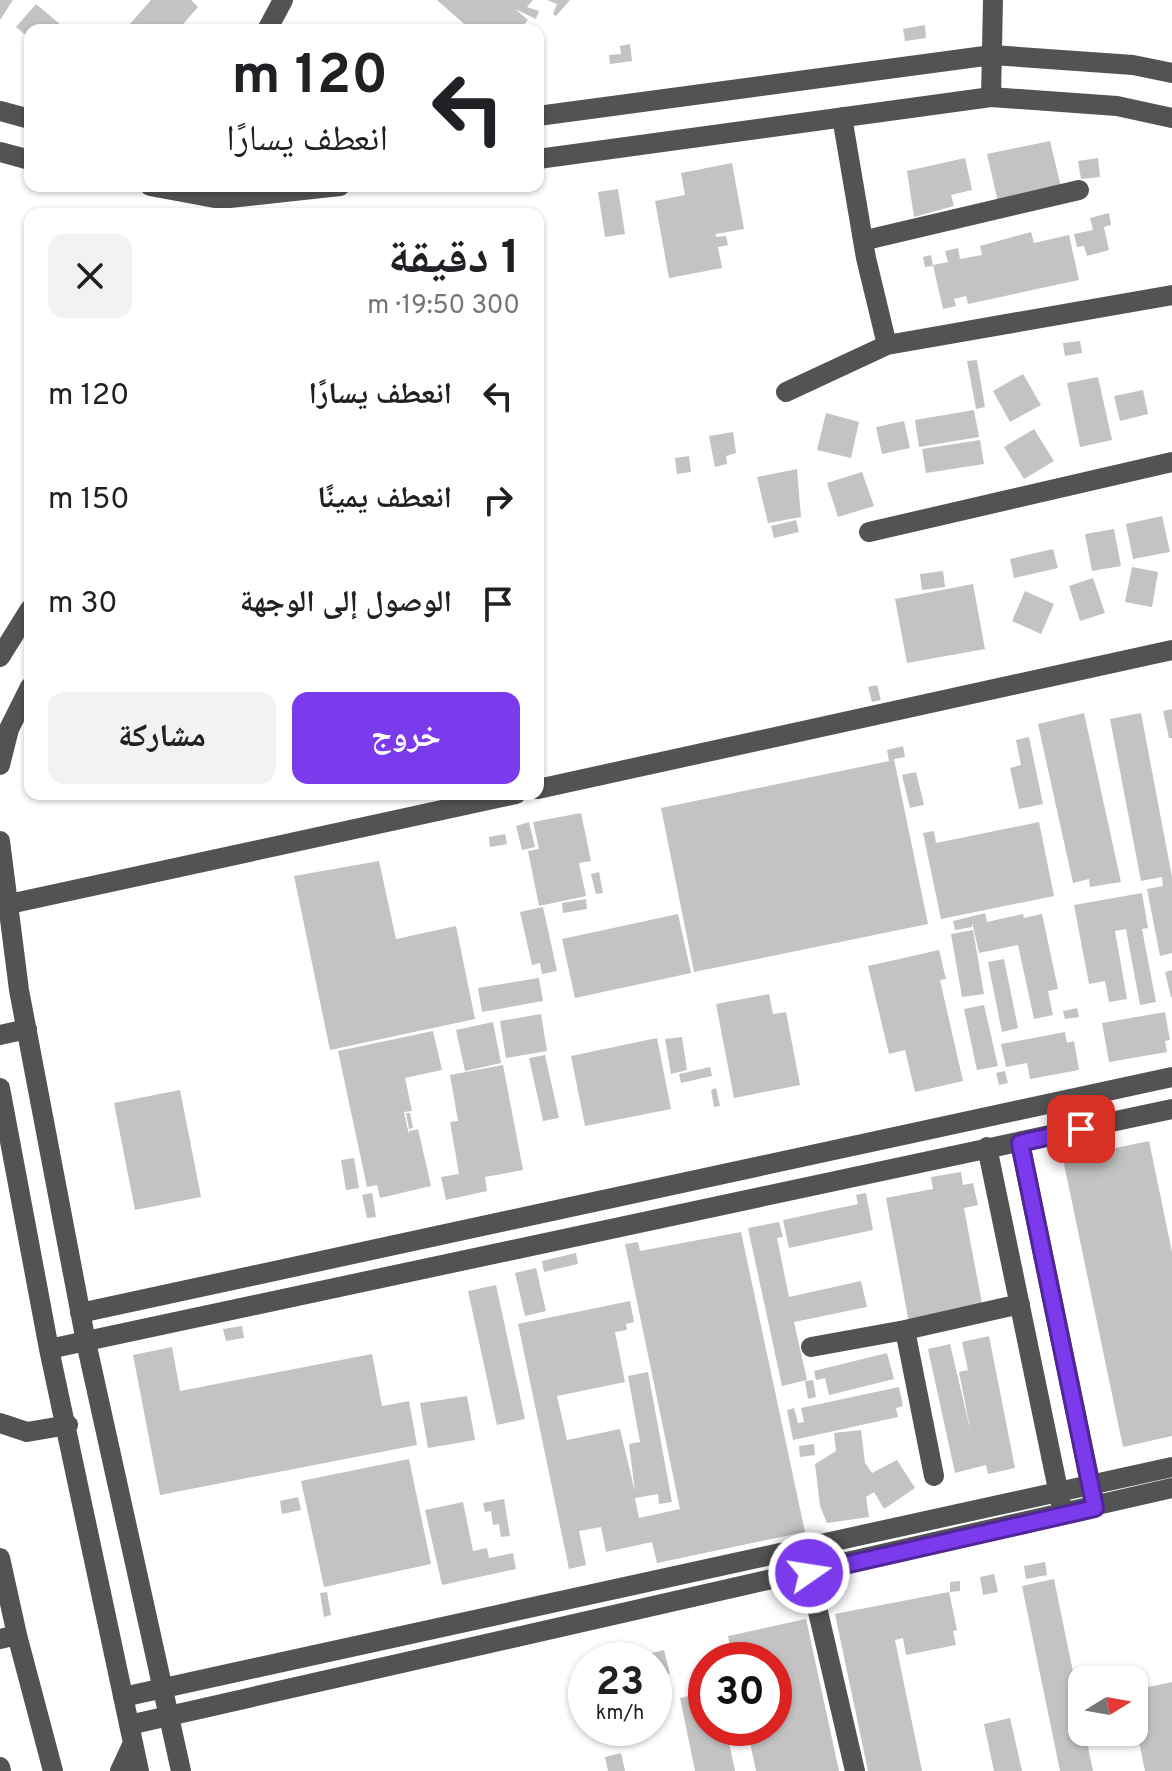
<!DOCTYPE html>
<html lang="ar">
<head>
<meta charset="utf-8">
<style>
	body { margin:0; font-family:Overpass,"Noto Naskh Arabic",sans-serif; background:#f2f2f2; color:#202124; direction:rtl; height:100vh; display:flex; flex-direction:column; font-size:30px; white-space:nowrap }
	* { box-sizing:border-box; margin:0 }
	p { font-size:26px; color:#757577 }
	.icon { flex:none; width:44px; height:44px; fill:none; stroke:currentColor; stroke-width:2; stroke-linecap:round; stroke-linejoin:round }
	.map { position:relative; flex:1; overflow:hidden; direction:ltr }
	.details { position:absolute; left:24px; top:208px; width:520px; height:592px; display:flex; flex-direction:column; background:#fff; border-radius:16px; box-shadow:0 2px 6px #0004; direction:rtl }
	.details>* { flex:none }
	.guide { position:absolute; left:24px; top:24px; width:520px; height:168px; border-radius:16px; box-shadow:0 2px 6px #0004; direction:rtl; background:#fff; color:#202124; overflow:hidden }
	.needle { width:52px; rotate:79deg }
	.tools { position:absolute; left:1068px; top:1666px; display:grid; gap:16px }
	.tools a { display:grid; place-items:center; width:80px; height:80px; border-radius:16px; background:#fff; box-shadow:0 2px 6px #0004; font-size:40px }
	.speed { position:absolute; left:568px; top:1642px; display:flex; gap:16px; font-size:40px; font-weight:700; text-align:center }
	.speed>* { display:grid; place-content:center; width:104px; height:104px; border-radius:50%; background:#fff; box-shadow:0 2px 6px #0004; line-height:1 }
	.speed small { font-size:20px; font-weight:400 }
	.speed .limit { border:12px solid #d22; background:#fff; color:#111 }
	.pin { position:absolute; display:grid; place-items:center; width:68px; height:68px; color:#fff; margin:-34px; border-radius:16px; box-shadow:0 4px 12px #0006 }
	.me { position:absolute; width:88px; margin:-44px; rotate:77deg; stroke-linejoin:round; filter:drop-shadow(0 0 6px #0008) }
	.turn { display:flex; align-items:center; gap:28px; height:168px; padding:0 24px; font-size:36px }
	.turn .icon { width:104px; height:104px; stroke-width:2.5 }
	.turn b { display:block; font-size:56px; line-height:68px }
	.round { display:grid; place-items:center; flex:none; width:84px; height:84px; border-radius:16px; background:#f2f2f2 }
	.summary { display:flex; align-items:center; justify-content:space-between; height:136px; padding:0 24px }
	h1 { font-size:48px; font-weight:700; line-height:60px }
	.primary-button { display:flex; gap:16px; margin-top:auto; padding:16px 24px }
	.primary-button a { flex:1; height:92px; border-radius:16px; background:#7c3aed; color:#fff; font-size:32px; font-weight:700; line-height:92px; text-align:center }
	.primary-button a+a { background:#f2f2f2; color:#202124 }
	ul { padding:0; list-style:none }
	li { display:flex; align-items:center; gap:24px; height:104px; padding:0 24px }
	li div { flex:1 }
	li b { display:block; font-size:30px }
	li em { font-style:normal }
	.map>svg:first-child { display:block }
</style>
</head>
<body>
<div class="map">
<svg width="1172" height="1771" viewBox="0 0 1172 1771">
	<rect width="100%" height="100%" fill="#fff"/>
	<!-- building -->
	<path fill="#c3c3c3" d="M0 0H13L0 20Z
		M151 0H191L198 7 178 30H136L129 25Z
		M437 0H533L527 7 539 11 536 19 515 9 528 20 519 30H471Z
		M547 0H570L556 16 553 14 557 4Z
		M36 4 67 30H30V39L16 27Z
		M925 25 926 38 905 41 903 29Z
		M630 44 632 61 610 64 609 55 621 54 620 46Z
		M1050 141 1061 187 998 202 987 154Z
		M965 158 972 190 951 195 954 206 914 217 907 171Z
		M1098 158 1100 177 1081 179 1078 161Z
		M732 163 744 229 716 234V237L726 236 728 245 718 247 722 268 669 278 655 201 685 195 681 173Z
		M618 189 625 234 605 237 598 192Z
		M1109 213 1111 225 1104 227 1109 250 1087 256 1084 246 1077 247 1074 234 1093 230 1090 218Z
		M1031 232 1034 243 1069 235 1079 280 968 304 966 296 954 299 956 306 943 309 933 265 948 262 945 251 958 248 960 259 982 255 980 246Z
		M931 255 933 266 925 267 923 257Z
		M1080 341 1082 353 1065 356 1063 343Z
		M977 360 985 407 976 409 967 361Z
		M1023 374 1041 405 1010 422 993 391Z
		M1098 377 1112 440 1080 447 1067 383Z
		M1143 390 1148 414 1120 421 1114 396Z
		M974 410 979 437 919 447 915 420Z
		M826 413 859 422 851 458 817 450Z
		M904 421 910 448 882 454 876 427Z
		M1034 429 1054 461 1024 479 1004 447Z
		M733 432 736 453 726 456 727 464 715 467 709 436Z
		M980 440 984 464 926 473 922 449Z
		M689 456 691 472 677 474 675 458Z
		M797 469 801 517 768 523 757 477Z
		M862 472 874 506 838 517 827 483Z
		M1162 516 1170 552 1133 559 1126 524Z
		M796 520 799 532 774 538 771 526Z
		M1114 529 1121 566 1092 571 1085 534Z
		M1053 549 1058 568 1014 578 1010 559Z
		M1132 567 1158 572 1152 607 1125 602Z
		M943 571 945 587 922 590 920 574Z
		M1093 578 1105 613 1080 621 1069 586Z
		M973 584 985 649 907 663 895 599Z
		M1025 591 1054 604 1041 634 1012 621Z
		M877 685 881 700 872 702 868 687Z
		M1172 709V738H1169L1163 711Z
		M1084 713 1121 882 1090 887 1089 879 1073 883 1038 724Z
		M1141 713 1172 877V953L1160 956 1147 889 1163 886 1162 877 1141 881 1110 719Z
		M1029 737 1043 804 1019 809 1010 768 1021 765 1016 740Z
		M903 746 905 757 894 759 928 924 694 972 661 808 889 761 887 750Z
		M916 772 924 805 910 808 902 775Z
		M581 813 591 861 579 863 586 896 539 906 528 851 539 849 533 822Z
		M529 822 535 847 522 850 516 826Z
		M1039 822 1054 896 941 919 923 833 934 831 936 843Z
		M505 834 507 844 490 847 489 837Z
		M379 861 396 939 456 926 475 1019 330 1050 294 876Z
		M599 872 603 893 596 894 591 874Z
		M1142 893 1148 928 1142 929 1156 1002 1140 1005 1126 929 1115 931 1127 999 1109 1002 1105 981 1089 984 1074 905Z
		M586 899 587 909 563 913 562 903Z
		M543 907 557 971 542 974 540 963 532 965 520 912Z
		M985 913 987 922 1023 914 1024 918 1042 914 1058 989 1048 991 1053 1015 1034 1019 1018 945 979 953 972 922V927L955 930 953 921Z
		M678 914 691 973 575 998 562 939Z
		M973 930 984 994 962 997 951 934Z
		M939 950 946 979 940 980 963 1081 915 1092 905 1050 889 1054 868 966Z
		M1004 959 1018 1028 1002 1032 988 962Z
		M1172 970V997H1171L1165 972Z
		M539 978 543 1001 482 1012 478 988Z
		M769 994 773 1014 786 1012 800 1085 734 1098 716 1004Z
		M984 1005 998 1066 977 1070 964 1009Z
		M1077 1008 1079 1017 1065 1019 1063 1011Z
		M1165 1012 1170 1040 1165 1041 1167 1052 1109 1062 1102 1023Z
		M541 1014 547 1051 506 1058 500 1021Z
		M493 1022 501 1063 465 1071 456 1030Z
		M433 1031 442 1070 405 1078 412 1111 404 1112 409 1135V1131L418 1129 431 1186 380 1198 377 1185 367 1187 338 1051Z
		M1065 1032 1067 1043 1074 1041 1079 1070 1030 1079 1027 1063 1006 1067 1001 1044Z
		M682 1037 687 1070 671 1074 665 1039Z
		M657 1038 671 1109 585 1126 571 1056Z
		M545 1055 559 1118 543 1121 529 1058Z
		M503 1065 523 1170 485 1177 487 1191 446 1200 441 1177 459 1174 450 1122 458 1121 450 1075Z
		M710 1067 712 1076 681 1083 679 1074Z
		M1005 1071 1008 1083 999 1085 996 1073Z
		M716 1088 720 1106 714 1107 711 1090Z
		M180 1090 201 1197 135 1210 114 1103Z
		M406 1113H410L413 1128 409 1129Z
		M1149 1141 1172 1252V1436L1123 1447 1063 1159Z
		M354 1158 359 1188 346 1190 341 1160Z
		M961 1172 963 1185 973 1183 978 1205 964 1208 983 1309 909 1323 886 1198 933 1189 931 1177Z
		M372 1193 376 1217 367 1218 362 1195Z
		M866 1193 873 1230 789 1248 783 1220 858 1204 856 1195Z
		M779 1222 783 1237 777 1238 789 1297 861 1281 867 1307 794 1322 807 1380 782 1386 748 1228Z
		M741 1232 805 1532 657 1563 652 1542 606 1552 601 1527 579 1531 586 1565 569 1569 518 1324 630 1301 634 1322 626 1324 627 1330 615 1332 625 1382 557 1396 567 1440 620 1429 635 1492 629 1444 640 1442 628 1376 648 1372 672 1502 659 1504 658 1494 635 1498 639 1518 680 1509 625 1244 638 1242 640 1251Z
		M576 1253 578 1264 544 1272 542 1261Z
		M536 1268 546 1311 525 1316 515 1273Z
		M496 1285 525 1419 497 1425 468 1291Z
		M242 1326 244 1338 226 1341 223 1329Z
		M989 1336 1015 1468 988 1474 986 1465 955 1473 928 1349 950 1344 971 1433 959 1372 968 1370 962 1342Z
		M172 1347 180 1391 372 1354 382 1406 409 1401 417 1445 160 1495 133 1355Z
		M887 1353 894 1379 829 1395 825 1378 816 1380 814 1371Z
		M813 1380 816 1397 808 1399 805 1381Z
		M899 1387 903 1406 896 1408 898 1417 793 1440 787 1410 794 1408 798 1423 804 1422 801 1408Z
		M467 1396 475 1440 428 1448 420 1403Z
		M861 1430 865 1463 872 1473 897 1460 915 1488 884 1509 874 1492 866 1497 869 1517 827 1523 820 1506 815 1464 836 1451 834 1433Z
		M814 1444 815 1455 800 1457 799 1446Z
		M409 1459 431 1564 324 1587 301 1481Z
		M298 1497 301 1510 282 1514 280 1501Z
		M504 1499 510 1536 501 1537 499 1524 493 1525 491 1511 485 1512 483 1503Z
		M463 1502 473 1551 487 1548 489 1558 513 1553 516 1569 442 1585 425 1510Z
		M1045 1562 1047 1575 1026 1579 1024 1566Z
		M994 1574 998 1592 983 1595 980 1577Z
		M1054 1579 1082 1716V1732H1085L1093 1771H1060L1022 1586Z
		M960 1581V1591L950 1592V1582Z
		M327 1592 331 1615 324 1617 320 1593Z
		M949 1592 957 1630 953 1631 956 1645 906 1655 903 1638 895 1640 922 1771H868L835 1614Z
		M806 1619 839 1771H756L747 1728H774V1660H733L728 1636Z
		M664 1650 670 1674 654 1677V1660H644L643 1655Z
		M1172 1682V1771H1145L1134 1717V1690Z
		M706 1692V1728H726L735 1771H695L680 1698Z
		M1010 1718 1022 1771H994L984 1724Z
		M621 1753 625 1771H608L605 1757Z"/>
	<g fill="none" stroke-linecap="round" stroke-linejoin="round">
		<!-- minor -->
		<path stroke="#535353" stroke-width="20" d="M267 30 283 0
			M991 97 993 0
			M0 111 30 119
			M538 116 992 55 1133 65 1172 73
			M842 117 866 258 887 345
			M0 152 30 160
			M538 159 991 97 1117 106 1172 118
			M150 186 220 199 340 186
			M866 240 1079 190
			M786 392 887 345 1172 295
			M869 532 1172 462
			M0 657 30 609
			M0 765 9 729 30 687
			M538 789 1172 650
			M0 841 19 990 86 1342 181 1771
			M0 906 516 794
			M0 1035 27 1029
			M0 1088 49 1349 139 1771
			M1020 1143 1093 1496
			M987 1147 1061 1504
			M80 1313 1172 1077
			M811 1347 905 1330
			M49 1349 1172 1109
			M0 1423 27 1432 68 1425
			M934 1476 905 1330 1020 1304
			M0 1558 17 1635 0 1639
			M809 1573 855 1771
			M17 1635 53 1771
			M123 1697 1172 1467
			M129 1725 1172 1488
			M0 1767 1 1771
			M120 1771 133 1743"/>
	</g>
	<g fill="none" stroke-linecap="round" stroke-linejoin="round">
		<defs>
			<path id="route" d="M809 1573 1095 1508 1020 1143 1081 1129"/>
		</defs>
		<!-- route casing -->
		<use href="#route" stroke="#51269a" stroke-width="20"/>
		<!-- route -->
		<use href="#route" stroke="#7c3aed" stroke-width="14"/>
	</g>
</svg>
<div class="tools">
<a><svg class="needle" viewBox="-14 -14 28 28"><path d="M0-13l5 13h-10z" fill="#e53935"/><path d="M0 13l5-13h-10z" fill="#757577"/></svg></a>
</div>
<div class="speed"><div>23<small>km/h</small></div><div class="limit">30</div></div>
<div class="pin" style="left:1081px;top:1129px;background:#d93025"><svg class="icon" aria-label="arrive" viewBox="0 0 24 24"><path d="M6 21V4h12l-3 4 3 4H6"/></svg></div>
<svg class="me" style="left:809px;top:1573px" viewBox="-20 -20 40 40"><circle r="17" fill="#7c3aed" stroke="#fff" stroke-width="3"/><path d="M0-11L8 9 0 5-8 9z" fill="#fff"/></svg>
<div class="guide">
<div class="turn"><svg class="icon" aria-label="left" viewBox="0 0 24 24"><path d="M17 20v-9H6M10 6l-5 5 5 5"/></svg><div><b>120 m</b>انعطف يسارًا</div></div>
</div>
<section class="details">
<div class="summary"><div><h1>1 دقيقة</h1><p>300 m · 19:50</p></div><a class="round"><svg class="icon" aria-label="close" viewBox="0 0 24 24"><path d="M6 6l12 12M18 6L6 18"/></svg></a></div>
<ul>
<li><svg class="icon" aria-label="left" viewBox="0 0 24 24"><path d="M17 20v-9H6M10 6l-5 5 5 5"/></svg><div><b>انعطف يسارًا</b></div><em>120 m</em></li>
<li><svg class="icon" aria-label="right" viewBox="0 0 24 24"><path d="M7 20v-9h11M14 6l5 5-5 5"/></svg><div><b>انعطف يمينًا</b></div><em>150 m</em></li>
<li><svg class="icon" aria-label="arrive" viewBox="0 0 24 24"><path d="M6 21V4h12l-3 4 3 4H6"/></svg><div><b>الوصول إلى الوجهة</b></div><em>30 m</em></li>
</ul>
<div class="primary-button"><a>خروج</a><a>مشاركة</a></div>
</section>
</div>
</body>
</html>
